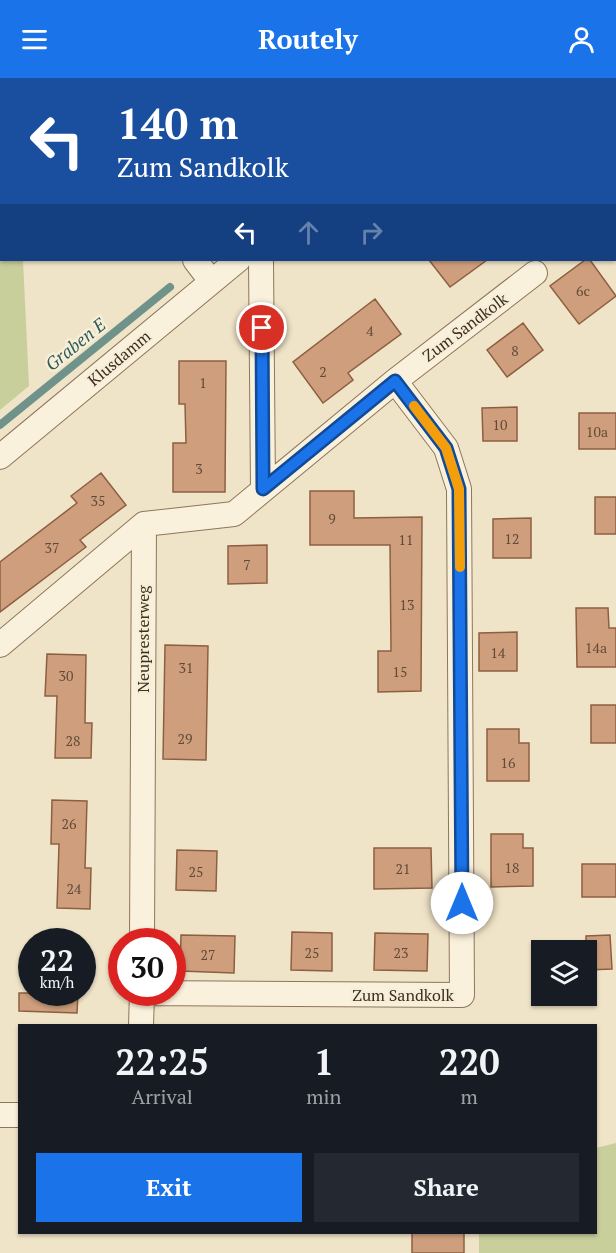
<!DOCTYPE html>
<html lang="en">
<head>
<meta charset="utf-8">
<style>
	body { margin:0; font-family:"PT Serif",serif; background:#242831; color:#f1f3f6; height:100vh; display:flex; flex-direction:column; font-size:22px; white-space:nowrap }
	* { box-sizing:border-box; margin:0 }
	p { font-size:20px; color:#9ea1a6 }
	.icon { flex:none; width:33px; height:33px; fill:none; stroke:currentColor; stroke-width:2; stroke-linecap:round; stroke-linejoin:round }
	.map { position:relative; flex:1; overflow:hidden }
	.sheet { position:absolute; left:18px; top:946px; width:579px; height:210px; display:flex; flex-direction:column; background:#171b24; border-radius:0px; box-shadow:0 2px 4px #0004 }
	.sheet>* { flex:none }
	.hud { position:absolute; left:0px; top:0px; width:616px; height:183px; box-shadow:0 2px 4px #0004; background:#1a4fa0; color:#fff; overflow:hidden }
	.buttons { position:absolute; left:531px; top:862px; display:grid; gap:12px }
	.buttons a { display:grid; place-items:center; width:66px; height:66px; border-radius:0px; background:#171b24; box-shadow:0 2px 4px #0004; font-size:30px }
	.speed { position:absolute; left:18px; top:850px; display:flex; gap:12px; font-size:30px; font-weight:700; text-align:center }
	.speed>* { display:grid; place-content:center; width:78px; height:78px; border-radius:50%; background:#171b24; box-shadow:0 2px 4px #0004; line-height:1 }
	.speed small { font-size:15px; font-weight:400 }
	.speed .limit { border:9px solid #d22; background:#fff; color:#111 }
	.pin { position:absolute; display:grid; place-items:center; width:51px; height:51px; color:#fff; margin:-26px; border:3px solid #fff; border-radius:50%; box-shadow:0 2px 6px #0007 }
	.me { position:absolute; width:66px; margin:-33px; rotate:0deg; stroke-linejoin:round; filter:drop-shadow(0 0 4px #0008) }
	.turn { display:flex; align-items:center; gap:21px; height:126px; padding:0 18px; font-size:27px }
	.turn .icon { width:78px; height:78px; stroke-width:2.5 }
	.turn b { display:block; font-size:42px; line-height:51px }
	.lanes { display:flex; align-items:center; height:57px; padding:0 18px; background:#0003; justify-content:center; gap:30px; direction:ltr }
	.lanes .off { opacity:.35 }
	.eta { display:flex; justify-content:space-evenly; align-items:center; height:102px; text-align:center }
	.eta b { font-size:36px; font-weight:700; line-height:42px }
	.button { display:flex; gap:12px; margin-top:auto; padding:12px 18px }
	.button a { flex:1; height:69px; border-radius:0px; background:#1a73e8; color:#fff; font-size:24px; font-weight:700; line-height:69px; text-align:center }
	.button a+a { background:#242831; color:#f1f3f6 }
	header { display:flex; justify-content:space-between; align-items:center; height:78px; padding:0 18px; background:#1a73e8; color:#fff; font-size:27px; font-weight:700 }
	.map>svg:first-child { display:block }
</style>
</head>
<body>
<header><svg class="icon" aria-label="menu" viewBox="0 0 24 24"><path d="M4 6h16M4 12h16M4 18h16"/></svg>Routely<svg class="icon" aria-label="person" viewBox="0 0 24 24"><circle cx="12" cy="8" r="4"/><path d="M4 21q1-7 8-7t8 7"/></svg></header>
<div class="map">
<svg width="616" height="1175" viewBox="0 0 616 1175">
	<rect width="100%" height="100%" fill="#f0e4c8"/>
	<!-- green -->
	<path fill="#c9cf9b" d="M0 0 14 1 2 2V182H23L29 308 0 332Z
		M616 1065V1175H479V1155H596V1070Z"/>
	<g fill="none" stroke-linecap="round" stroke-linejoin="round">
		<!-- stream -->
		<path stroke="#6f938a" stroke-width="8" d="M577 0 578 2
			M513 2 514 0
			M615 85 616 87
			M0 347 170 209"/>
	</g>
	<!-- building -->
	<path fill="#cf9f7d" stroke="#8d5f41" stroke-width="1.5" d="M429 182H487L450 209Z
		M585 182H590L616 218 579 246 550 208Z
		M375 221 401 256 348 295 353 302 323 325 293 284Z
		M523 245 543 272 507 299 487 272Z
		M179 283H226L225 414H173V365H186L185 326H179Z
		M517 329V363H483L482 330Z
		M579 335H616V371H579Z
		M101 395 126 427 80 462 86 469 0 534V484L77 425 71 418Z
		M310 413H354V440L422 439 421 613 378 614V573H391L390 467H310Z
		M595 419H616V456H595Z
		M531 440V480H493V441Z
		M267 467V505L228 506V468Z
		M576 530H608L609 550H616V589H577Z
		M517 554V593H479V555Z
		M165 567 208 568 206 682 163 681Z
		M47 576 86 577 85 645H92L91 680H55L57 618H45Z
		M591 627H616V665H591Z
		M487 651H519V665H529V703H487Z
		M52 722 87 723 85 790H91L90 831 57 830 59 766H51Z
		M491 756H523V770H533V808L491 809Z
		M374 770H431L432 810 374 811Z
		M177 772 217 773 216 813 176 812Z
		M582 786H616V819H582Z
		M292 854 332 855V893L291 892Z
		M375 855 428 856 427 893 374 892Z
		M181 857 235 858 234 895 180 893Z
		M610 857 612 891 586 892V858Z
		M19 915H78L77 935 19 933Z
		M412 1155H464V1175H412Z"/>
	<g fill="none" stroke-linecap="round" stroke-linejoin="round">
		<defs>
			<path id="minor" d="M179 0V2
				M605 0 606 2
				M456 2 457 0
				M615 23 616 25
				M195 182 211 203
				M261 182 263 411
				M395 303 535 195
				M0 379 238 182
				M0 567 144 446
				M142 864 144 446
				M142 915 462 917 459 411 446 370 395 303 234 436 144 446
				M141 948 142 915
				M0 1037H20"/>
		</defs>
		<!-- minor casing -->
		<use href="#minor" stroke="#8d765c" stroke-width="26"/>
		<!-- minor -->
		<use href="#minor" stroke="#faf1dc" stroke-width="24"/>
	</g>
	<g fill="none" stroke-linecap="round" stroke-linejoin="round">
		<defs>
			<path id="route" d="M262 250 263 411 395 303 446 370 459 411 462 825"/>
		</defs>
		<!-- route casing -->
		<use href="#route" stroke="#114b97" stroke-width="15"/>
		<!-- route -->
		<use href="#route" stroke="#1a73e8" stroke-width="10"/>
		<!-- slow -->
		<path stroke="#f59e0b" stroke-width="10" d="M414 328 446 370 459 411 460 489"/>
	</g>
	<g text-anchor="middle" dominant-baseline="central" stroke-width="5" stroke-linejoin="round" paint-order="stroke">
		<!-- number labels -->
		<g font-size="14" fill="#624a37">
			<text x="583" y="212">6c</text>
			<text x="370" y="252">4</text>
			<text x="515" y="272">8</text>
			<text x="323" y="293">2</text>
			<text x="203" y="304">1</text>
			<text x="500" y="346">10</text>
			<text x="597" y="353">10a</text>
			<text x="199" y="390">3</text>
			<text x="98" y="422">35</text>
			<text x="332" y="440">9</text>
			<text x="512" y="460">12</text>
			<text x="406" y="461">11</text>
			<text x="52" y="469">37</text>
			<text x="247" y="486">7</text>
			<text x="407" y="526">13</text>
			<text x="596" y="569">14a</text>
			<text x="498" y="574">14</text>
			<text x="186" y="589">31</text>
			<text x="400" y="593">15</text>
			<text x="66" y="597">30</text>
			<text x="185" y="660">29</text>
			<text x="73" y="662">28</text>
			<text x="508" y="684">16</text>
			<text x="69" y="745">26</text>
			<text x="512" y="789">18</text>
			<text x="403" y="790">21</text>
			<text x="196" y="793">25</text>
			<text x="74" y="810">24</text>
			<text x="312" y="874">25</text>
			<text x="401" y="874">23</text>
			<text x="208" y="876">27</text>
		</g>
		<!-- street labels -->
		<g font-size="16" fill="#3d2e20" stroke="#f7eed8">
			<text transform="translate(465 249) rotate(-37)">Zum Sandkolk</text>
			<text transform="translate(119 280) rotate(-40)">Klusdamm</text>
			<text transform="translate(143 561) rotate(-90)">Neupresterweg</text>
			<text x="403" y="917">Zum Sandkolk</text>
		</g>
		<!-- water labels -->
		<g font-size="18" font-style="italic" fill="#2f5d5a" stroke="#f7eed8">
			<text transform="translate(75 266) rotate(-39)">Graben E</text>
		</g>
	</g>
</svg>
<div class="buttons">
<a><svg class="icon" aria-label="layers" viewBox="0 0 24 24"><path d="M12 4l9 5-9 5-9-5zM3 14l9 5 9-5"/></svg></a>
</div>
<div class="speed"><div>22<small>km/h</small></div><div class="limit">30</div></div>
<div class="pin" style="left:262px;top:250px;background:#d93025"><svg class="icon" aria-label="arrive" viewBox="0 0 24 24"><path d="M6 21V4h12l-3 4 3 4H6"/></svg></div>
<svg class="me" style="left:462px;top:825px" viewBox="-20 -20 40 40"><circle r="19" fill="#fff"/><path d="M0-13L10 11 0 6-10 11z" fill="#1a73e8"/></svg>
<div class="hud">
<div class="turn"><svg class="icon" aria-label="left" viewBox="0 0 24 24"><path d="M17 20v-9H6M10 6l-5 5 5 5"/></svg><div><b>140 m</b>Zum Sandkolk</div></div>
<div class="lanes"><svg class="icon" aria-label="left" viewBox="0 0 24 24"><path d="M17 20v-9H6M10 6l-5 5 5 5"/></svg><svg class="icon off" aria-label="ahead" viewBox="0 0 24 24"><path d="M12 20V5M6 11l6-6 6 6"/></svg><svg class="icon off" aria-label="right" viewBox="0 0 24 24"><path d="M7 20v-9h11M14 6l5 5-5 5"/></svg></div>
</div>
<section class="sheet">
<div class="eta">
<div><b>22:25</b><p>Arrival</p></div>
<div><b>1</b><p>min</p></div>
<div><b>220</b><p>m</p></div>
</div>
<div class="button"><a>Exit</a><a>Share</a></div>
</section>
</div>
</body>
</html>
